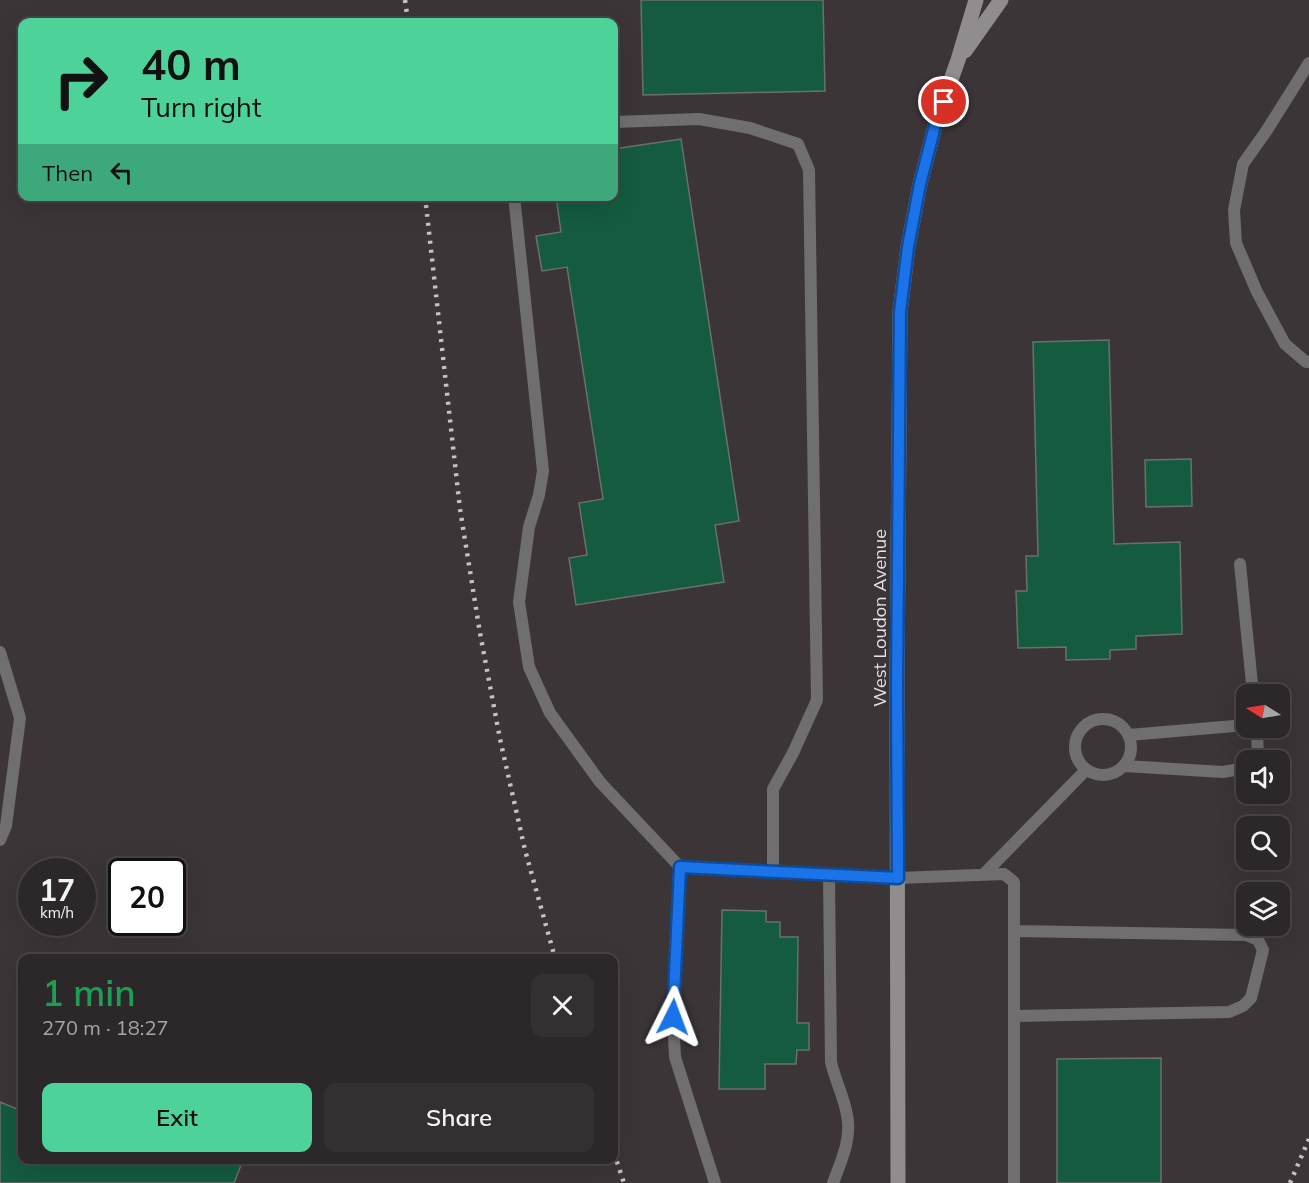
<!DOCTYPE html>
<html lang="en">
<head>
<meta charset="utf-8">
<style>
	body { margin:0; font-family:Mulish,sans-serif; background:#343032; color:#f1f3f6; height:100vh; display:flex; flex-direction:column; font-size:22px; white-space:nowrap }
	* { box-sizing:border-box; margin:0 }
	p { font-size:20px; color:#a6a6a8 }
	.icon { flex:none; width:33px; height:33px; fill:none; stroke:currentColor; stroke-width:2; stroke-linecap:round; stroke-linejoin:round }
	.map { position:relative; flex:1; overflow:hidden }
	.details { position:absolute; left:18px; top:954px; width:600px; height:210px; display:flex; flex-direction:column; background:#2c282a; border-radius:12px; box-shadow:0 6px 24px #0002,0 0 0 2px #484447 }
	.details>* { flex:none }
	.guide { position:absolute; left:18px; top:18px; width:600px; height:183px; border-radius:12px; box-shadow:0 6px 24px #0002,0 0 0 2px #484447; background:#4dd39a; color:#111; overflow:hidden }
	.needle { width:39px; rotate:281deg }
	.fabs { position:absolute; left:1236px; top:684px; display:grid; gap:12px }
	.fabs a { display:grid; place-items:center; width:54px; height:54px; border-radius:12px; background:#2c282a; box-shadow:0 6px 24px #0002,0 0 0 2px #484447; font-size:30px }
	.speed { position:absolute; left:18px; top:858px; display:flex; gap:12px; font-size:30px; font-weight:700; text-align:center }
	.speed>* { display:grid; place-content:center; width:78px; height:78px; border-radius:50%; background:#2c282a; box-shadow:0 6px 24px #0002,0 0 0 2px #484447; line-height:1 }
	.speed small { font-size:15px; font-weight:400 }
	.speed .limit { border:3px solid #111; border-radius:9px; background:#fff; color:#111 }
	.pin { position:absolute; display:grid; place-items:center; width:51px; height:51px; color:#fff; margin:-26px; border:3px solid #fff; border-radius:50%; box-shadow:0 2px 6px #0007 }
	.me { position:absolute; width:66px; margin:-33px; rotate:3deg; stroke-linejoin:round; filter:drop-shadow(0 0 4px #0008) }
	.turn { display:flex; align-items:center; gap:21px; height:126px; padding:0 24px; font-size:27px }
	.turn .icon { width:78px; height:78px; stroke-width:2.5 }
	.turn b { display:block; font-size:42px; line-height:51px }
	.then { display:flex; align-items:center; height:57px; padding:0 24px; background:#0003; gap:12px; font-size:22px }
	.round { display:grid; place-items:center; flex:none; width:63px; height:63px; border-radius:12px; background:#343032 }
	.summary { display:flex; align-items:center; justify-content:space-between; height:102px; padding:0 24px }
	h1 { font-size:36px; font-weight:600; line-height:45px; color:#1e9e55 }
	.action { display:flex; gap:12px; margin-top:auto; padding:12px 24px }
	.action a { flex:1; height:69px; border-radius:12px; background:#4dd39a; color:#111; font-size:24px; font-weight:600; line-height:69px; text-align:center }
	.action a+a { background:#343032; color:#f1f3f6 }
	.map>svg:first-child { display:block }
</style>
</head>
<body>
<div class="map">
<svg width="1309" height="1183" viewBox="0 0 1309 1183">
	<rect width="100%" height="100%" fill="#3b3538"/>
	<!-- building -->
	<path fill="#145b3f" stroke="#6a706d" stroke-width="1.5" d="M641 0H823L825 91 643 95Z
		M681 139 739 521 715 525 724 582 576 605 569 558 587 555 579 503 603 499 567 267 542 271 536 236 561 232 556 196H614V149Z
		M1109 340 1114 544 1180 542 1182 634 1136 636V649L1110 650V659L1066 660V647L1018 648 1016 591H1027L1026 556H1038L1033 342Z
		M1191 459 1192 506 1146 507 1145 460Z
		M722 910 766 911V922H780V937H798L797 1023H809V1050H797L796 1064H765V1089H719Z
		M1161 1058V1183H1057V1059Z
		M0 1102 22 1111V1160H243L234 1183H0Z"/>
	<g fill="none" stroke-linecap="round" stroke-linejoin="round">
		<!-- lane -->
		<path stroke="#716e6f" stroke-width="12" d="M1309 63 1267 130 1243 164 1234 210 1236 243 1257 292 1285 344 1306 362H1309
			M614 122 699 119 750 128 798 144 809 170 817 700 793 753 773 789V873
			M514 196 543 471 539 495 529 527 519 602 529 667 550 713 600 782 680 867 898 878 1004 874 1014 882V1183
			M1240 564 1253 694
			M0 652 20 718 6 826 0 840
			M1075 747a28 28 0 1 1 56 0a28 28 0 1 1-56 0Z
			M1257 728 1258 760
			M1129 735 1246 725
			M1125 766 1223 772 1246 768
			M680 867 673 1017 675 1057 715 1183
			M983 875 1086 770
			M829 876 831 1062C835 1080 844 1097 847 1115 852 1139 841 1161 833 1183
			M1014 1016 1229 1012 1243 1006 1251 998 1263 950 1258 940 1246 935 1015 931"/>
		<!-- secondary -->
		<path stroke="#918c8e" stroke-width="15" d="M965 51 1001 0
			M898 1183 897 685 900 312 908 247 920 184 936 122 958 60 976 0"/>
		<!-- rail -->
		<path stroke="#c6c1c4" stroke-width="4.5" stroke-dasharray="3 6" stroke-linecap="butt" d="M405 0 408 22
			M425 196 460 509 480 633 500 739 525 850 555 958
			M614 1153 624 1183
			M1290 1183 1309 1139"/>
	</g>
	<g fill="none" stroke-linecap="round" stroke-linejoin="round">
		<defs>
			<path id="route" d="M673 1017 680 867 898 878 897 685 900 312 908 247 920 184 936 122 944 102"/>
		</defs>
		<!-- route casing -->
		<use href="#route" stroke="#114b97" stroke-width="15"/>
		<!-- route -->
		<use href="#route" stroke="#1a73e8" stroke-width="10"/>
	</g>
	<g text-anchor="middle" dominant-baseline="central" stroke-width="6" stroke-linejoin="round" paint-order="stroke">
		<!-- street labels -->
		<g font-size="18" fill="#e6e2e4" stroke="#3b3538">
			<text transform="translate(879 618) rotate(-90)">West Loudon Avenue</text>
		</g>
	</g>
</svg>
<div class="fabs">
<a><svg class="needle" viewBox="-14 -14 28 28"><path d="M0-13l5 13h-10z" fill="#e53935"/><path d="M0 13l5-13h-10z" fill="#a6a6a8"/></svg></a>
<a><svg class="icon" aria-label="sound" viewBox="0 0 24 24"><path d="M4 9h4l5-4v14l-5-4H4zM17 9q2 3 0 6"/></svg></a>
<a><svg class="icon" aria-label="search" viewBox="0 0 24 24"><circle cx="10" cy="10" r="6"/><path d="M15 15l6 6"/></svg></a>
<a><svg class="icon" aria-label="layers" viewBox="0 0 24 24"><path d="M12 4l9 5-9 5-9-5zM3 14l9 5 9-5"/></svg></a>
</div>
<div class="speed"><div>17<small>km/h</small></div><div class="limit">20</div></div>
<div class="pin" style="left:944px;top:102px;background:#d93025"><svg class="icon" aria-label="arrive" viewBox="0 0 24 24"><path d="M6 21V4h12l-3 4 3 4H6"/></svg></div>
<svg class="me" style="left:673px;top:1017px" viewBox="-20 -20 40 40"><path d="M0-17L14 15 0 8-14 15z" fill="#1a73e8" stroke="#fff" stroke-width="4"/></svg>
<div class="guide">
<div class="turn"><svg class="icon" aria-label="right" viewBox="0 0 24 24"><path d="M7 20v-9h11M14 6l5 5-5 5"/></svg><div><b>40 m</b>Turn right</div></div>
<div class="then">Then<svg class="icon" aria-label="left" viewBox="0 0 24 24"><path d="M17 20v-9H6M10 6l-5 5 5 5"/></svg></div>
</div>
<section class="details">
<div class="summary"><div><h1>1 min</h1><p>270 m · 18:27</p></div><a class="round"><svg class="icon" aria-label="close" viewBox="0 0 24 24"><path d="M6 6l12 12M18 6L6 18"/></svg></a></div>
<div class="action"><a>Exit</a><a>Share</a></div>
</section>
</div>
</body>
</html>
